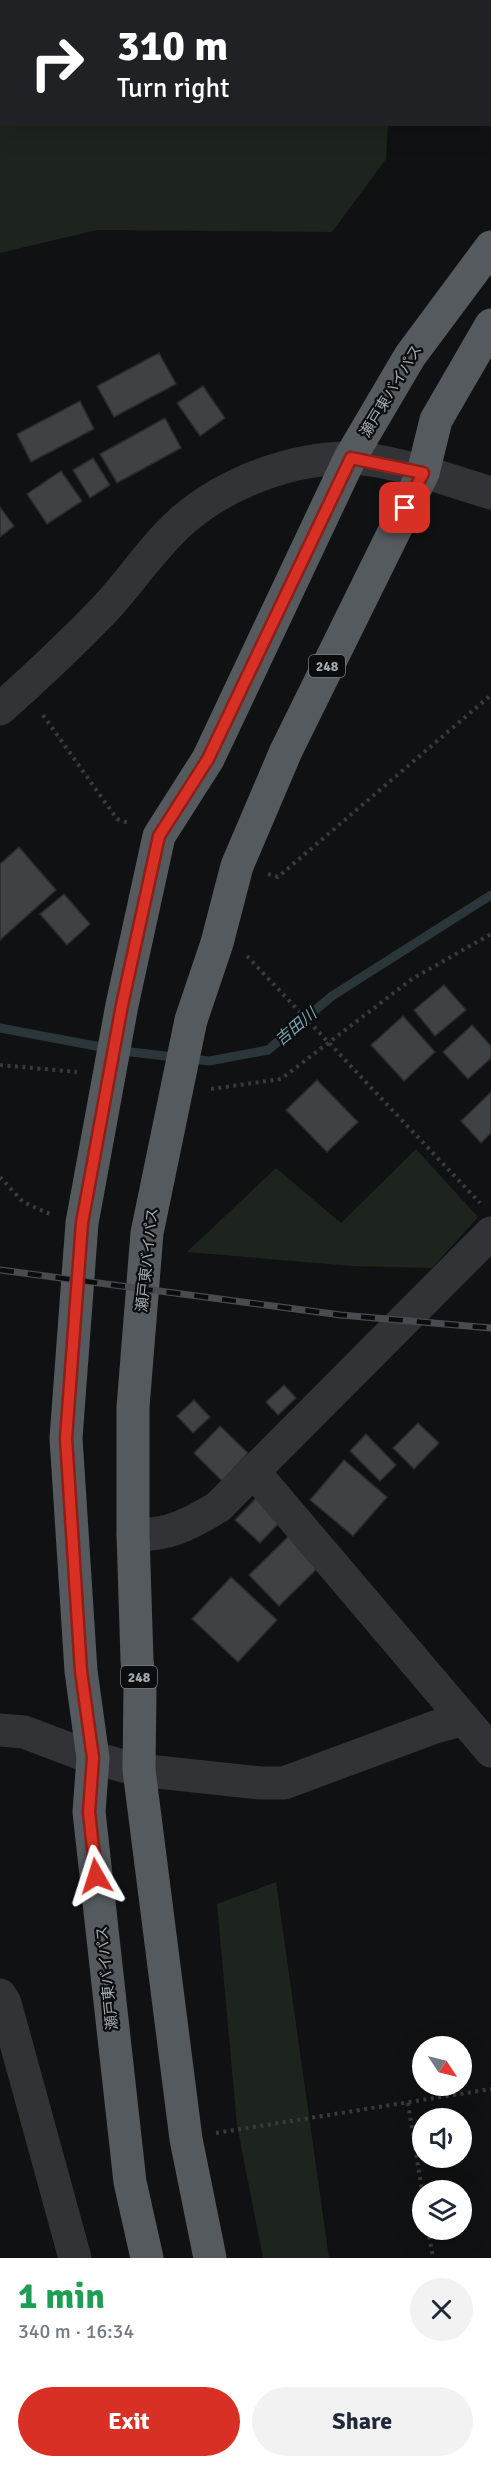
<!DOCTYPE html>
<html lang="en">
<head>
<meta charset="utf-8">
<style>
	body { margin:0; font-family:Signika,"Noto Sans JP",sans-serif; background:#f2f2f3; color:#1f2937; height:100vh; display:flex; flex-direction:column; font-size:22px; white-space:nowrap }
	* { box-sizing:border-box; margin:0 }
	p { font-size:20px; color:#747a83 }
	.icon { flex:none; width:33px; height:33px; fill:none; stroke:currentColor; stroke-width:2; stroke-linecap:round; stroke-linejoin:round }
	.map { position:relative; height:2258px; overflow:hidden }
	.side { display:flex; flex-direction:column; background:#fff; flex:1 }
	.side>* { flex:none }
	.guide { position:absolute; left:0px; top:0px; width:492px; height:126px; box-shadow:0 6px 24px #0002; background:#202124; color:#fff; overflow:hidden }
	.needle { width:39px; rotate:125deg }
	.buttons { position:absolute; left:412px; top:2036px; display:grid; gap:12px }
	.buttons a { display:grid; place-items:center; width:60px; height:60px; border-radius:50%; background:#fff; box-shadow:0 6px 24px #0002; font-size:30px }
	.pin { position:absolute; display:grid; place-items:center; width:51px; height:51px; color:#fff; margin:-26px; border-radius:12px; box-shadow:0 3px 9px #0006 }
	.me { position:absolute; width:66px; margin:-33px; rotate:354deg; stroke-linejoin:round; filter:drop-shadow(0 0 4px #0008) }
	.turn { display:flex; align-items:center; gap:21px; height:126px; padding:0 18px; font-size:27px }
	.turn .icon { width:78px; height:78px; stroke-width:2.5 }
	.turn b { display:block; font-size:42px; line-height:51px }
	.round { display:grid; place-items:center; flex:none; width:63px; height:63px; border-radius:32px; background:#f2f2f3 }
	.overview { display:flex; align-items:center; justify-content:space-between; height:102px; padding:0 18px }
	h1 { font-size:36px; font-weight:800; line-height:45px; color:#1e9e55 }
	.cta { display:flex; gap:12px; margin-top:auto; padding:12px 18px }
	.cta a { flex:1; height:69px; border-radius:36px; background:#d93025; color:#fff; font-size:24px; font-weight:800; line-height:69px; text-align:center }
	.cta a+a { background:#f2f2f3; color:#1f2937 }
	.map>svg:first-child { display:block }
</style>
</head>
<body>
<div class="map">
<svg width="491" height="2258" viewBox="0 0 491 2258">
	<rect width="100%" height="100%" fill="#101112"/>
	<!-- green -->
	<path fill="#1d241d" d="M0 0H393L2 2V124L388 125 386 159 332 232 97 230 0 253Z
		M416 1149 478 1217 432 1268 352 1266 187 1252 276 1168 341 1223Z
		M276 1882 329 2258H263L237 2125 217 1904Z"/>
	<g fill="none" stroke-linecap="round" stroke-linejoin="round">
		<!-- stream -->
		<path stroke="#2a363a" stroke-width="9" d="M0 1028 122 1051 209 1061 268 1050 332 996 491 895"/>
	</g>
	<!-- building -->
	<path fill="#3f4245" stroke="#2a2b2e" stroke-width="1.5" d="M159 353 176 384 114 417 97 386Z
		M203 386 225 418 200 436 177 403Z
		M80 401 94 429 31 462 17 434Z
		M165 418 181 448 117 483 100 454Z
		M93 458 110 485 90 498 73 470Z
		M61 471 82 501 47 524 27 494Z
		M0 507 14 526 0 537Z
		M19 847 56 890 0 940V864Z
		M64 894 90 924 67 945 40 914Z
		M444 985 466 1010 435 1036 414 1010Z
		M403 1016 435 1052 404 1081 371 1045Z
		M472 1025 491 1046V1058L468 1079 443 1052Z
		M317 1080 358 1122 327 1152 286 1110Z
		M491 1092V1133L481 1143 461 1121Z
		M284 1385 296 1398 278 1415 266 1402Z
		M194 1400 210 1417 193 1433 177 1416Z
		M418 1423 439 1443 414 1469 393 1448Z
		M220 1426 248 1453 222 1481 194 1453Z
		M366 1434 396 1465 380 1481 350 1451Z
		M344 1460 387 1497 353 1536 310 1500Z
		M257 1497 282 1520 260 1543 235 1520Z
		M294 1531 324 1562 279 1606 249 1575Z
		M231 1577 277 1620 238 1662 192 1619Z"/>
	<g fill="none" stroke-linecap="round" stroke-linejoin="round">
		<!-- path -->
		<path stroke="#373b3e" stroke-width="4" stroke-dasharray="3 4.5" stroke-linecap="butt" d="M43 715 117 819 131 824
			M268 874 278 877 491 695
			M247 956 480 1203
			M0 1065 77 1072
			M211 1089 281 1079 412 979 491 934
			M0 1177 23 1202 52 1215
			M408 2103 423 2197
			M216 2133 491 2089
			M428 2229 433 2258"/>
		<!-- minor -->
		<path stroke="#313337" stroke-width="33" d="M0 709C35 678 69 646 102 612 130 583 152 547 183 520 227 482 292 458 350 458 392 459 450 481 491 493
			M254 1472 491 1751
			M133 1534C166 1537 190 1524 218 1507L491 1233
			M139 1770 260 1783H284L435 1727 464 1719
			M0 1995 5 2003 75 2258"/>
		<!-- tertiary -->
		<path stroke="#313337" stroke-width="33" d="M0 1730 24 1732 93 1758 139 1770"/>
		<!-- trunk -->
		<path stroke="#555a5f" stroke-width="33" d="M147 2258 130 2182 89 1812 93 1758 81 1671 66 1438 82 1223 122 1005 159 836 208 759 350 458 410 356 491 247
			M210 2258 186 2139 139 1770 140 1688 137 1660 133 1534V1407L147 1233 191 1020 217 943 237 866 286 751 423 473 436 420 491 325"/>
		<defs>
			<path id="rail" d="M0 1270 341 1315 491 1328"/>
		</defs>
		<!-- rail casing -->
		<use href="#rail" stroke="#484c50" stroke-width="7"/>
		<!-- rail -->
		<use href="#rail" stroke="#0b0c0d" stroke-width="4.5" stroke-dasharray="14" stroke-linecap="butt"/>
	</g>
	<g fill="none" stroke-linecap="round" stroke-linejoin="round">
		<defs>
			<path id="route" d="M96 1876 89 1812 93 1758 81 1671 66 1438 82 1223 122 1005 159 836 208 759 351 458 423 473 405 508"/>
		</defs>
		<!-- route casing -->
		<use href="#route" stroke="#8d1f18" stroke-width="15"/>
		<!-- route -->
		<use href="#route" stroke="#d93025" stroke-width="10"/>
	</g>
	<g text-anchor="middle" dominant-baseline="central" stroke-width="4.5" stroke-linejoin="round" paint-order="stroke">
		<!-- shield labels -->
		<g fill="#0b0c0d" stroke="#747b81" stroke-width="1.5">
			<rect x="309" y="655" width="36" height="22" rx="4.5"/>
			<rect x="121" y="1666" width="36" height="22" rx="4.5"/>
		</g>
		<g font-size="14" font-weight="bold" fill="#a1abb3">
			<text x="327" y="666">248</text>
			<text x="139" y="1677">248</text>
		</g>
		<!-- street labels -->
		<g font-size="15" fill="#a1abb3" stroke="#0b0c0d">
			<text transform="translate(391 391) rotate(-59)">瀬戸東バイパス</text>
			<text transform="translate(147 1260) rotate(-84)">瀬戸東バイパス</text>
			<text transform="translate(107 1978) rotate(-96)">瀬戸東バイパス</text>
		</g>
		<!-- water labels -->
		<g font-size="16" font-style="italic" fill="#77a2af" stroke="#0b0c0d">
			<text transform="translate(296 1027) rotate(-40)">吉田川</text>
		</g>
	</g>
</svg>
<div class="buttons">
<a><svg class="needle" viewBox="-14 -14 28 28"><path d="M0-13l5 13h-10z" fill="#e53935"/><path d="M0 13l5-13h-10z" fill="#747a83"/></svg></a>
<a><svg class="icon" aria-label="sound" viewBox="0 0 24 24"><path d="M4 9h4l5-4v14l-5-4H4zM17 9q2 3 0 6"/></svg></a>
<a><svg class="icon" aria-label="layers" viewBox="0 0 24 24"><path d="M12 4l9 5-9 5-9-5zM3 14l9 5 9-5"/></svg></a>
</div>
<div class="pin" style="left:405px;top:508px;background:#d93025"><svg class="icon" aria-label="arrive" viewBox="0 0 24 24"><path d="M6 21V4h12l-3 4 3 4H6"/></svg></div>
<svg class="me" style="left:96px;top:1876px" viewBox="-20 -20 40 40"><path d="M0-17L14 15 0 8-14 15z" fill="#d93025" stroke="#fff" stroke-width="4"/></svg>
<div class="guide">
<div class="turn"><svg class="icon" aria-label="right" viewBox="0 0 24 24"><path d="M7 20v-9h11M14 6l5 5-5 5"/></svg><div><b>310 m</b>Turn right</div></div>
</div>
</div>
<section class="side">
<div class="overview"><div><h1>1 min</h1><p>340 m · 16:34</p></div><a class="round"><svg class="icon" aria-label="close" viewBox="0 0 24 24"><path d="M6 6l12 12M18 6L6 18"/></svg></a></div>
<div class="cta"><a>Exit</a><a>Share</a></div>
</section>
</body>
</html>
